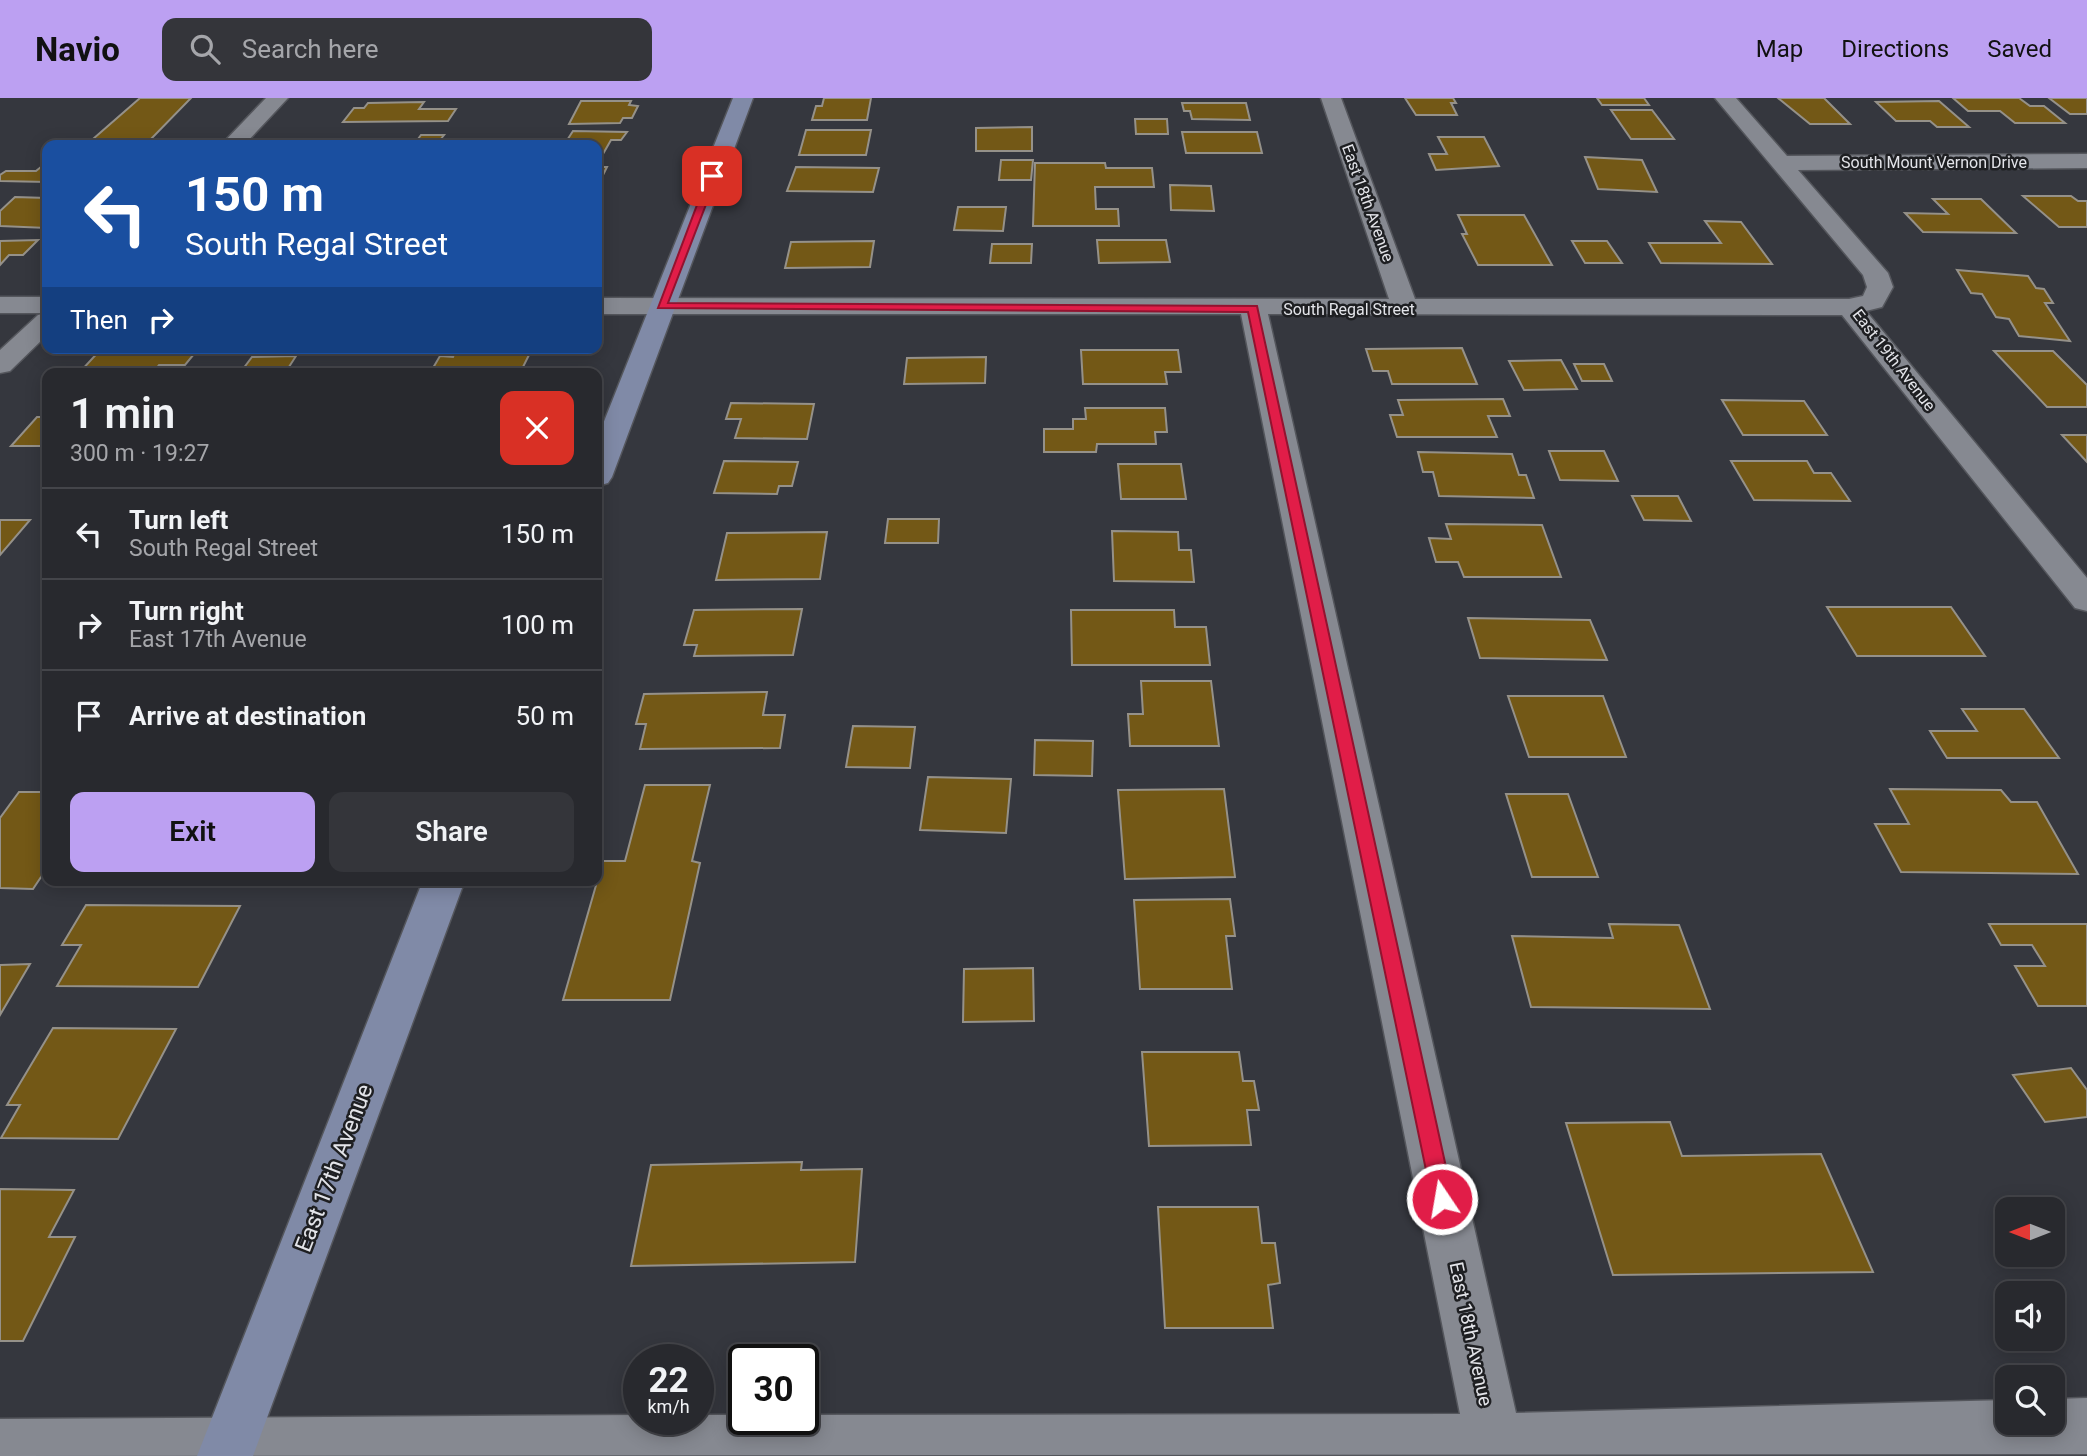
<!DOCTYPE html>
<html lang="en">
<head>
<meta charset="utf-8">
<style>
	body { margin:0; font-family:Roboto,sans-serif; background:#34353a; color:#f1f3f6; height:100vh; display:flex; flex-direction:column; font-size:26px; white-space:nowrap }
	* { box-sizing:border-box; margin:0 }
	p { font-size:23px; color:#a5a6aa }
	.icon { flex:none; width:38px; height:38px; fill:none; stroke:currentColor; stroke-width:2; stroke-linecap:round; stroke-linejoin:round }
	.map { position:relative; flex:1; overflow:hidden }
	.sheet { position:absolute; left:42px; top:270px; width:560px; height:518px; display:flex; flex-direction:column; background:#28292e; border-radius:14px; box-shadow:0 4px 18px #0003,0 0 0 2px #44454a }
	.sheet>* { flex:none }
	.guide { position:absolute; left:42px; top:42px; width:560px; height:214px; border-radius:14px; box-shadow:0 4px 18px #0003,0 0 0 2px #44454a; background:#1a4fa0; color:#fff; overflow:hidden }
	.needle { width:46px; rotate:270deg }
	.tools { position:absolute; left:1995px; top:1099px; display:grid; gap:14px }
	.tools a { display:grid; place-items:center; width:70px; height:70px; border-radius:14px; background:#28292e; box-shadow:0 4px 18px #0003,0 0 0 2px #44454a; font-size:35px }
	.speed { position:absolute; left:623px; top:1246px; display:flex; gap:14px; font-size:35px; font-weight:700; text-align:center }
	.speed>* { display:grid; place-content:center; width:91px; height:91px; border-radius:50%; background:#28292e; box-shadow:0 4px 18px #0003,0 0 0 2px #44454a; line-height:1 }
	.speed small { font-size:18px; font-weight:400 }
	.speed .limit { border:4px solid #111; border-radius:10px; background:#fff; color:#111 }
	.pin { position:absolute; display:grid; place-items:center; width:60px; height:60px; color:#fff; margin:-30px; border-radius:14px; box-shadow:0 4px 10px #0006 }
	.me { position:absolute; width:77px; margin:-38px; rotate:348deg; stroke-linejoin:round; filter:drop-shadow(0 0 5px #0008) }
	.turn { display:flex; align-items:center; gap:24px; height:147px; padding:0 28px; font-size:32px }
	.turn .icon { width:91px; height:91px; stroke-width:2.5 }
	.turn b { display:block; font-size:49px; line-height:60px }
	.then { display:flex; align-items:center; height:66px; padding:0 28px; background:#0003; gap:14px; font-size:26px }
	.round { display:grid; place-items:center; flex:none; width:74px; height:74px; border-radius:14px; background:#34353a }
	.headline { display:flex; align-items:center; justify-content:space-between; height:119px; padding:0 28px }
	h1 { font-size:42px; font-weight:600; line-height:52px }
	.action { display:flex; gap:14px; margin-top:auto; padding:14px 28px }
	.action a { flex:1; height:80px; border-radius:14px; background:#bca0f2; color:#111; font-size:28px; font-weight:600; line-height:80px; text-align:center }
	.action a+a { background:#34353a; color:#f1f3f6 }
	ul { padding:0; list-style:none }
	li { display:flex; align-items:center; gap:21px; height:91px; padding:0 28px; border-top:2px solid #44454a }
	li div { flex:1 }
	li b { display:block; font-size:26px }
	li em { font-style:normal }
	header { display:flex; align-items:center; gap:42px; box-sizing:border-box; height:98px; padding:0 35px; background:#bca0f2; color:#111 }
	header strong { font-size:33px }
	nav { display:flex; gap:38px; margin-inline-start:auto; font-size:24px }
	.search { width:490px; height:63px; background:#34353a; display:flex; align-items:center; gap:18px; box-sizing:border-box; padding:0 24px; border-radius:14px; color:#a5a6aa; font-size:26px }
	.map>svg:first-child { display:block }
</style>
</head>
<body>
<header>
<strong>Navio</strong>
<div class="search"><svg class="icon" aria-label="search" viewBox="0 0 24 24"><circle cx="10" cy="10" r="6"/><path d="M15 15l6 6"/></svg>Search here</div>
<nav><a>Map</a><a>Directions</a><a>Saved</a></nav>
</header>
<div class="map">
<svg width="2087" height="1358" viewBox="0 0 2087 1358">
	<rect width="100%" height="100%" fill="#35373e"/>
	<!-- building -->
	<path fill="#735816" stroke="#959189" stroke-width="2" d="M140 0H191L151 41H93Z
		M824 0H871L867 22H812L816 8H822Z
		M1405 0H1453L1456 5H1451L1457 17H1416Z
		M1597 0H1644L1649 7H1602Z
		M1778 0H1824L1850 26H1810Z
		M1953 0H2019L2030 8H2044L2065 25H2015L2000 13H1968Z
		M2049 0H2087V16H2070Z
		M581 3H631L629 7 638 8 632 20H623L620 25 569 26Z
		M1939 3 1969 29H1937L1930 23H1896L1876 4Z
		M424 4 419 11H456L448 23 343 24 354 10H364L368 5Z
		M1182 5H1246L1250 22 1192 21 1190 13H1184Z
		M1611 12H1652L1674 41H1631Z
		M1135 21H1167L1168 36H1136Z
		M1032 29V53H976V30Z
		M806 32H871L866 57H799Z
		M573 33 627 34 621 42H611L603 56H597V47H564Z
		M1182 34H1257L1262 55H1186Z
		M421 37H444L436 47H388L393 41H418Z
		M1438 39H1484L1499 68 1436 72 1429 56H1447Z
		M1585 59 1642 62 1657 94 1598 91Z
		M1001 62H1033L1031 82H999Z
		M47 64V84L0 83V77L6 73H36Z
		M1035 65H1105L1106 70H1152L1154 89H1095L1096 111H1118L1119 128H1033Z
		M597 69H607L597 89Z
		M796 69 879 70 873 94 787 93Z
		M1170 87 1211 88 1214 113 1171 112Z
		M2023 98H2071L2078 103H2087V129H2059Z
		M15 99 47 100V130L0 128V113Z
		M1933 101H1981L2016 135 1923 134 1905 115 1948 116Z
		M958 109H1006L1003 133 954 132Z
		M1458 117H1524L1552 167H1478L1462 136H1467Z
		M1705 123 1741 124 1772 166 1661 165 1649 145H1721Z
		M38 142 23 157H9L0 167V143Z
		M1097 142H1166L1170 164 1099 165Z
		M874 143 870 169 785 170 791 144Z
		M1572 143H1607L1622 165H1585Z
		M992 146H1032L1031 165H990Z
		M1957 172 2028 178 2036 190 2044 191 2053 205H2045L2070 243 2019 238 2009 221 1996 219 1982 196 1971 195Z
		M102 250H199L185 267H159L153 275H79Z
		M1462 250 1477 286H1392L1388 273H1373L1366 251Z
		M1081 252H1178L1181 274H1165L1167 286H1083Z
		M1994 253H2053L2087 287V309H2047Z
		M455 254 530 255 521 273 513 275H430L440 258 453 259Z
		M296 258 285 275H240L252 259Z
		M986 259 985 285 904 286 907 260Z
		M1561 262 1577 291 1524 292 1509 263Z
		M1574 266H1604L1612 283H1582Z
		M1503 301 1510 318H1488L1497 339H1397L1390 317H1403L1398 302Z
		M1722 302 1804 303 1827 337H1743Z
		M731 305 814 306 807 341 735 340 741 321H726Z
		M1085 310H1165L1167 334H1155L1156 346H1097L1096 354H1044V331H1073V321H1086Z
		M37 319H47V348H11Z
		M2062 337H2087V364Z
		M1549 353H1604L1618 383 1560 382Z
		M1418 354 1512 356 1519 377H1526L1534 400 1439 398 1433 374H1423Z
		M724 363 798 364 792 388H779L777 396 714 395Z
		M1731 363H1807L1814 375H1831L1850 403 1754 402Z
		M1118 366H1181L1186 401H1121Z
		M1632 398H1678L1691 423 1644 422Z
		M888 421H939L938 445H885Z
		M0 422H30L0 457Z
		M1446 426 1542 427 1561 479H1464L1458 464H1436L1429 440 1451 441Z
		M1112 433 1178 434 1179 452H1191L1194 484 1114 483Z
		M827 434 820 481 716 482 727 435Z
		M1827 509H1951L1985 558H1857Z
		M802 511 793 557 694 558 697 547H684L694 512Z
		M1071 512H1174L1175 529H1206L1210 567H1072Z
		M1468 520 1590 522 1607 562 1480 560Z
		M1141 583H1211L1219 648H1130L1128 616H1143Z
		M767 594 763 617H785L780 650 640 651 646 626H636L644 596Z
		M1508 598H1603L1626 659H1529Z
		M1962 611H2024L2059 660H1947L1930 633H1977Z
		M853 628 915 629 910 670 846 669Z
		M1035 642 1093 643 1092 678 1034 677Z
		M928 679 1011 681 1006 735 920 732Z
		M645 687H710L692 763 700 765 670 902H563L603 763H625Z
		M1224 691 1235 779 1125 781 1118 692Z
		M1890 691 2001 692 2011 704H2037L2078 776 1901 774 1875 726H1909Z
		M19 694H47V770L33 791 0 790V720Z
		M1506 696H1568L1598 779H1532Z
		M1230 801 1235 838H1226L1232 891H1140L1134 802Z
		M86 807 240 808 198 889 57 888 81 847H62Z
		M1609 826 1679 827 1710 911 1531 909 1512 838 1613 840Z
		M1989 826H2087V908H2038L2015 868H2045L2032 847H2001Z
		M30 866 0 917V867Z
		M1033 870 1034 923 963 924 964 871Z
		M53 930 176 931 118 1041 1 1040 20 1007H7Z
		M1142 954H1239L1243 983H1254L1259 1012H1247L1251 1047 1149 1048Z
		M2071 970 2087 992V1019L2045 1024 2013 977Z
		M1670 1024 1682 1058 1821 1056 1873 1174 1613 1177 1566 1025Z
		M802 1064 801 1072 862 1071 855 1164 631 1168 651 1067Z
		M0 1091 74 1092 49 1139H75L23 1243H0Z
		M1158 1109H1258L1262 1145H1275L1280 1185 1268 1187 1273 1230H1165Z"/>
	<g fill="none" stroke-linecap="round" stroke-linejoin="round">
		<defs>
			<path id="street" d="M266 0H288L244 47H221Z
				M1321 0H1341L1415 201H1849L1863 198 1867 189 1863 177 1715 0H1736L1787 58 2087 56V70L1798 72 1888 175 1893 189 1882 209 1866 213 2087 480V513L2075 510 1842 217 1268 216 1516 1315 2007 1302V1325H2053V1301L2087 1300V1356L0 1358V1321L639 1317V1321H698V1317H744V1321H803V1317L1460 1316 1241 216H597V200L1389 201Z
				M0 199H47V215H0Z
				M47 215V237L10 273 0 275V252L38 217Z"/>
			<path id="secondary" d="M733 0H753L612 379 608 385 597 388V341Z
				M423 782H465L253 1358H197Z"/>
		</defs>
		<!-- street casing -->
		<use href="#street" stroke="#54565c" stroke-width="3"/>
		<!-- secondary casing -->
		<use href="#secondary" stroke="#54565c" stroke-width="3"/>
		<!-- street -->
		<use href="#street" fill="#868991" fill-rule="evenodd"/>
		<!-- secondary -->
		<use href="#secondary" fill="#808aa7" fill-rule="evenodd"/>
	</g>
	<!-- route -->
	<path fill="#e11d48" stroke="#92132f" stroke-width="2" d="M712 75 717 78 668 205 1257 208 1453 1101 1450 1108 1442 1111 1435 1108 1432 1101 1248 214 658 210 708 78Z"/>
	<g text-anchor="middle" dominant-baseline="central" stroke-width="5" stroke-linejoin="round" paint-order="stroke">
		<!-- far-street labels -->
		<g font-size="16" fill="#e3e4e9" stroke="#1e1f22">
			<text x="1934" y="64">South Mount Vernon Drive</text>
			<text transform="translate(1368 105) rotate(70)">East 18th Avenue</text>
			<text x="1349" y="211">South Regal Street</text>
			<text transform="translate(1894 262) rotate(52)">East 19th Avenue</text>
		</g>
		<!-- street labels -->
		<g font-size="19" fill="#e3e4e9" stroke="#1e1f22">
			<text transform="translate(1471 1236) rotate(78)">East 18th Avenue</text>
		</g>
		<!-- near-street labels -->
		<g font-size="23" fill="#e3e4e9" stroke="#1e1f22">
			<text transform="translate(334 1070) rotate(-69)">East 17th Avenue</text>
		</g>
	</g>
</svg>
<div class="tools">
<a><svg class="needle" viewBox="-14 -14 28 28"><path d="M0-13l5 13h-10z" fill="#e53935"/><path d="M0 13l5-13h-10z" fill="#a5a6aa"/></svg></a>
<a><svg class="icon" aria-label="sound" viewBox="0 0 24 24"><path d="M4 9h4l5-4v14l-5-4H4zM17 9q2 3 0 6"/></svg></a>
<a><svg class="icon" aria-label="search" viewBox="0 0 24 24"><circle cx="10" cy="10" r="6"/><path d="M15 15l6 6"/></svg></a>
</div>
<div class="speed"><div>22<small>km/h</small></div><div class="limit">30</div></div>
<div class="pin" style="left:712px;top:78px;background:#d93025"><svg class="icon" aria-label="arrive" viewBox="0 0 24 24"><path d="M6 21V4h12l-3 4 3 4H6"/></svg></div>
<svg class="me" style="left:1442px;top:1101px" viewBox="-20 -20 40 40"><circle r="17" fill="#e11d48" stroke="#fff" stroke-width="3"/><path d="M0-11L8 9 0 5-8 9z" fill="#fff"/></svg>
<div class="guide">
<div class="turn"><svg class="icon" aria-label="left" viewBox="0 0 24 24"><path d="M17 20v-9H6M10 6l-5 5 5 5"/></svg><div><b>150 m</b>South Regal Street</div></div>
<div class="then">Then<svg class="icon" aria-label="right" viewBox="0 0 24 24"><path d="M7 20v-9h11M14 6l5 5-5 5"/></svg></div>
</div>
<section class="sheet">
<div class="headline"><div><h1>1 min</h1><p>300 m · 19:27</p></div><a class="round" style="background:#d93025;color:#fff"><svg class="icon" aria-label="close" viewBox="0 0 24 24"><path d="M6 6l12 12M18 6L6 18"/></svg></a></div>
<ul>
<li><svg class="icon" aria-label="left" viewBox="0 0 24 24"><path d="M17 20v-9H6M10 6l-5 5 5 5"/></svg><div><b>Turn left</b><p>South Regal Street</p></div><em>150 m</em></li>
<li><svg class="icon" aria-label="right" viewBox="0 0 24 24"><path d="M7 20v-9h11M14 6l5 5-5 5"/></svg><div><b>Turn right</b><p>East 17th Avenue</p></div><em>100 m</em></li>
<li><svg class="icon" aria-label="arrive" viewBox="0 0 24 24"><path d="M6 21V4h12l-3 4 3 4H6"/></svg><div><b>Arrive at destination</b></div><em>50 m</em></li>
</ul>
<div class="action"><a>Exit</a><a>Share</a></div>
</section>
</div>
</body>
</html>
